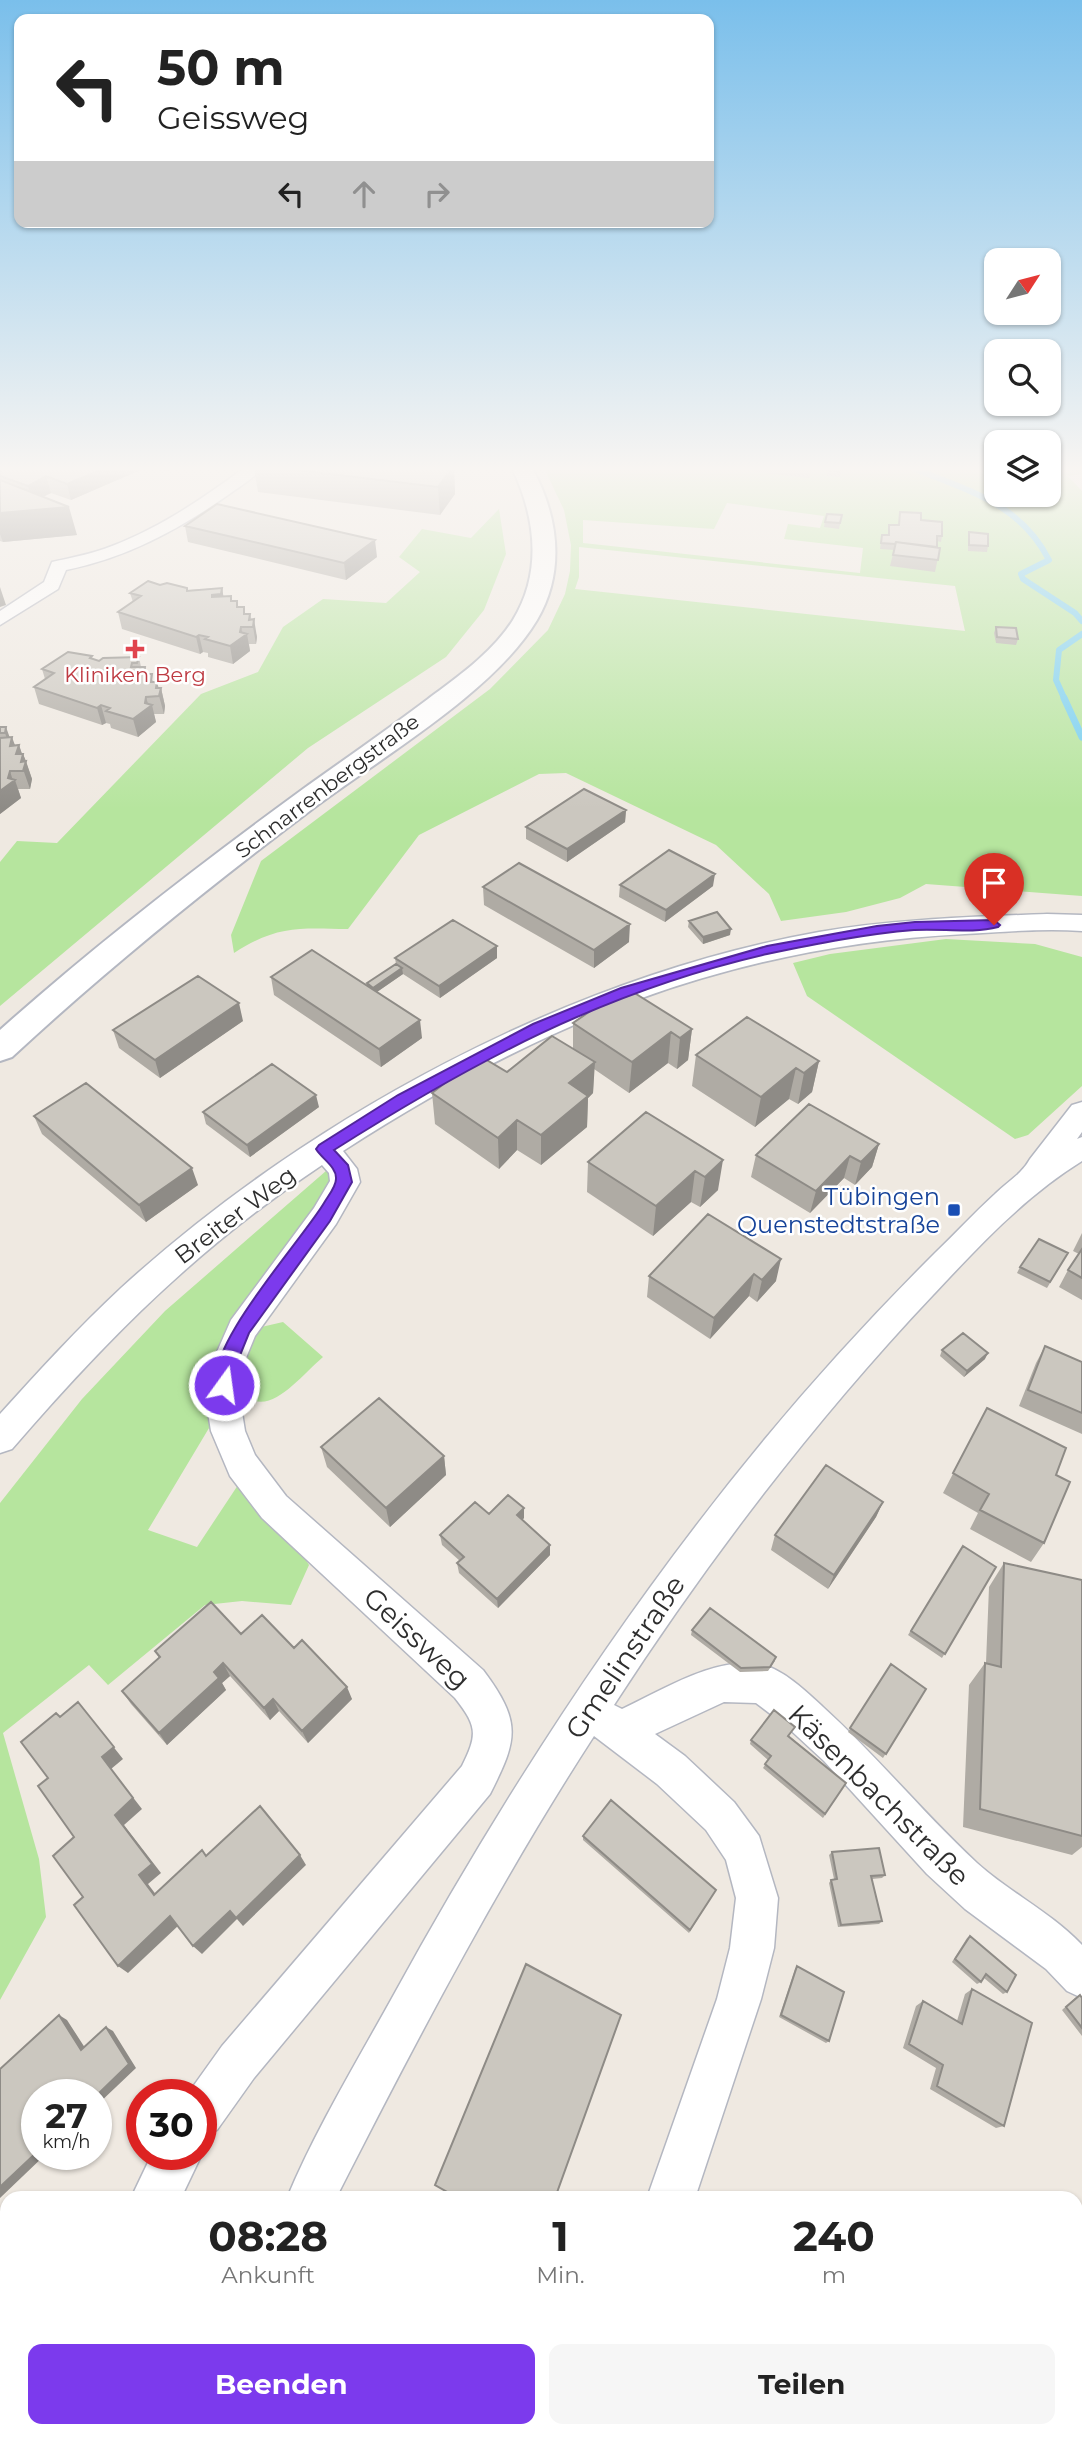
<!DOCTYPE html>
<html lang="de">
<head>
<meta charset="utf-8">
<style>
	body { margin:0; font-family:Montserrat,sans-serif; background:#f6f6f6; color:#222; height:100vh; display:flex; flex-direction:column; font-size:26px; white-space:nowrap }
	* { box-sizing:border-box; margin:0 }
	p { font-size:23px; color:#767676 }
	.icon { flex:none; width:38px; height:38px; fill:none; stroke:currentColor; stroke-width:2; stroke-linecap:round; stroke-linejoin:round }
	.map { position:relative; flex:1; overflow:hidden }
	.sheet { position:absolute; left:0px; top:2191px; width:1083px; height:247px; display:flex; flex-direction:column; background:#fff; border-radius:21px 21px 0 0; box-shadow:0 2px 5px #0004 }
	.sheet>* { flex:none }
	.top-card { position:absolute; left:14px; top:14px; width:700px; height:214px; border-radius:14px; box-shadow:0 2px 5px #0004; background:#fff; color:#222; overflow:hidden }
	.needle { width:46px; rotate:54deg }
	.tools { position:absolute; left:984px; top:248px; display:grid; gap:14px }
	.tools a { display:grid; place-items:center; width:77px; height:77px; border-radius:14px; background:#fff; box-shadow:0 2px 5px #0004; font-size:35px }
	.speed { position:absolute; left:21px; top:2079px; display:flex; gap:14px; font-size:35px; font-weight:700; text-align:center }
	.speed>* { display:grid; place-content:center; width:91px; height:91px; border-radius:50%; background:#fff; box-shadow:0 2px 5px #0004; line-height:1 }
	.speed small { font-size:18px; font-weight:400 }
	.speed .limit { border:10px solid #d22; background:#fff; color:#111 }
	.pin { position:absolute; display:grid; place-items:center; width:60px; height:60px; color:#fff; margin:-72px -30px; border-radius:50% 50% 50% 0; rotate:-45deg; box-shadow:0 0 7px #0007 }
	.pin .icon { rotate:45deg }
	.me { position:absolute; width:77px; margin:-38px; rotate:14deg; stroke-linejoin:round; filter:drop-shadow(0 0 5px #0008) }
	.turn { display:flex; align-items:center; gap:24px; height:147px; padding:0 28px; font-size:32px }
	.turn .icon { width:91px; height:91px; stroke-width:2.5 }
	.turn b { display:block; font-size:49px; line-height:60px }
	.lanes { display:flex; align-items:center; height:66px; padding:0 28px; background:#0003; justify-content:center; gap:35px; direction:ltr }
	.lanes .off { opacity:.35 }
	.eta { display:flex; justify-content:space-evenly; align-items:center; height:119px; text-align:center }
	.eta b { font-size:42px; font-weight:700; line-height:49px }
	.cta { display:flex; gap:14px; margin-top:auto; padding:14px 28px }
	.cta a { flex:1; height:80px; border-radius:14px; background:#7c3aed; color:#fff; font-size:28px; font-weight:700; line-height:80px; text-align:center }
	.cta a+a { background:#f6f6f6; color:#222 }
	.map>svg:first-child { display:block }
</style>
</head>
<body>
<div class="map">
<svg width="1082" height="2437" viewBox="0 0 1082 2437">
	<rect width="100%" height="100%" fill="#efe9e1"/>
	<!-- green -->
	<path fill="#b6e59e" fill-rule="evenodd" d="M544 468H996V495H1048V468H1082V474L1068 476 1082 491V896L926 884 900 898 846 912 781 921 769 894 716 845 566 773 539 774 419 835 348 929C299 928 277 925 234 953L231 935 261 861 490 689 548 630 565 594 570 571 571 545 564 510ZM727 503 824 516 820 528 788 524 784 539 863 548 860 573 583 543V520L714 529ZM579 547 955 586 965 631 575 589 579 577Z
		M499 509 506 554 484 610 446 657 308 748 0 1006V862L17 841 57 843 201 694 258 672 283 627 323 599 386 603 420 572 399 557 422 529 471 538Z
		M946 939 1035 944 1082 957V1086L1028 1135 1015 1139 807 996 793 963 830 954Z
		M334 1164 338 1182 254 1300 212 1423 148 1530 197 1547 238 1485 293 1539 309 1565 291 1605 242 1601 205 1605 108 1685 89 1665 3 1733 39 1859 46 1917 0 2000V1503L82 1399 165 1311Z
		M283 1322 323 1357C296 1380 261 1430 235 1381L257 1328Z"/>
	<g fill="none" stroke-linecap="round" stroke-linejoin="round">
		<!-- stream-far1 -->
		<path stroke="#75cff0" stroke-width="6" d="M913 468C968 491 1020 503 1049 560L1021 574 1023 579 1075 613 1082 621
			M1065 700 1056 680 1059 650 1082 634"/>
		<!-- stream -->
		<path stroke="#75cff0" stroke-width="7" d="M1064 698 1082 737"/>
		<defs>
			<path id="street" d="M244 468H262C253 479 239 487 228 495 178 530 126 558 66 570L58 589 0 625V611L44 582 52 562C69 558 87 555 104 549 155 531 201 500 244 468Z
				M1047 914 1082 915V931C1043 928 1004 932 965 934 728 946 541 1023 343 1151L357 1169 360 1182 336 1224 255 1336 241 1370 240 1400 245 1431 255 1455 286 1496 483 1670C522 1722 518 1739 490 1794L254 2078 217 2130 201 2137V2095H187L222 2046 462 1766C478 1734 477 1726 455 1698L262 1518 230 1476 211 1431 206 1400 209 1370 231 1320 314 1208 330 1181 329 1173 322 1165C198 1247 109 1337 12 1449L0 1453V1414C39 1371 78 1328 121 1288 309 1117 568 977 819 932 894 919 971 917 1047 914Z
				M1082 1102V1132L1077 1139 1082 1137V1161C1024 1197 979 1246 933 1295 814 1421 708 1560 614 1705L622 1709C663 1690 717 1655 762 1665 783 1669 807 1692 823 1707 877 1756 923 1813 977 1863 1009 1892 1052 1913 1082 1945V1998L1067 1991 1046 1969 965 1909 927 1874 824 1761 785 1725 756 1703 724 1702 655 1734 685 1756 734 1802 759 1836 778 1898 774 1948 761 1999 695 2198H647L717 1999 730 1948 736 1898 726 1860 706 1830 657 1784 594 1736C498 1884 416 2041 336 2198H287C316 2129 356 2063 392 1998 500 1801 622 1612 765 1439 818 1375 875 1313 935 1253 955 1234 974 1213 995 1194 1008 1181 1021 1175 1030 1159L1072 1105Z
				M201 2153 202 2154 181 2198H131L152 2154Z
				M12 2431H65L63 2437H10Z
				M170 2431H223L221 2437H168Z
				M573 2431H625L623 2437H571Z"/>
			<path id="secondary" d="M512 468H532C558 515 566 571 537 620 495 691 382 757 315 807 210 886 108 968 12 1057L0 1061V1030C96 944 199 865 303 789 345 759 387 730 428 699 459 676 493 652 513 620 543 571 535 516 512 468Z"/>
		</defs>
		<!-- street casing -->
		<use href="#street" stroke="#b4b7c1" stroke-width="3"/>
		<!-- secondary casing -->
		<use href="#secondary" stroke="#b4b7c1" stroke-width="4"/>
		<!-- street -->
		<use href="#street" fill="#fff" fill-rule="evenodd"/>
		<!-- secondary -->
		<use href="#secondary" fill="#fff" fill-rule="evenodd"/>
	</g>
	<!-- wall -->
	<path fill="#afaba4" d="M0 468H145L71 500 51 493 43 497 77 535 3 542 0 541Z
		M157 468H175L167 471Z
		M254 468H454L455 494 440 515 258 492Z
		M754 468H812L809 478 754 472Z
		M842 468 840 477 827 476 828 470Z
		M900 512 921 520 942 536 941 542 937 541V547L940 548 935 572 890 566 894 550 880 549 882 535H888L889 525H899Z
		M842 515 839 529 824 527 825 522Z
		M185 526 377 557 346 580 188 542Z
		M969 532 988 546 987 552 968 551V538Z
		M160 585 188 590 222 588 223 596H231L232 601 246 614H250L257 637 256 644H249L250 651 233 664 208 657V653L203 652 200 654 122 629 118 612 133 602 130 593Z
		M996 627 1018 639 1016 645 996 643 994 633Z
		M92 656 93 659 99 661 139 657 141 667 159 688H161L165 706 164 714H154L156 722 138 737 111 728 110 724 106 723 102 725 39 704 34 687 45 679 42 669Z
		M0 727 10 737 15 745H19L22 754H23L32 779 30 789H18L21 798 0 814Z
		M626 810 625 822 567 862 526 839V827Z
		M620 885 713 886 665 922 619 897Z
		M483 887 629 942 594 968 484 905Z
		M689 921 730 935 703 944 688 927Z
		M497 946V958L440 998 403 974 377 992 422 1038 381 1067 274 995 271 977 367 985V983L396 964 395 958Z
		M243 1021 160 1078 119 1048 113 1030Z
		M573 1023 692 1029 688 1060 677 1069 668 1063 629 1093 594 1069 593 1093 588 1098 587 1127 541 1165 517 1150 499 1169 435 1124 432 1093 507 1072 573 1049Z
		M696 1055 819 1061 812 1092 798 1104 789 1099 755 1127 692 1086Z
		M319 1107 250 1157 206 1124 203 1112Z
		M646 1112 718 1190 700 1207 691 1202 653 1236 587 1192 588 1162Z
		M34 1116 198 1185 146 1222 42 1134Z
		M879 1144 872 1167 855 1185 844 1178 810 1213 751 1177 756 1155Z
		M708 1214 776 1281 757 1302 749 1296 710 1339 647 1297 649 1276Z
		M1082 1233V1300L1059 1287 1068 1270 1079 1254 1073 1251Z
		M1068 1253 1047 1288 1017 1273 1020 1267Z
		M1045 1346 1082 1362V1434L1019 1406 1036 1363Z
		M942 1350 985 1359 964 1377 940 1356Z
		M987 1408 1056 1475 1044 1543 1031 1562 970 1529 978 1513 943 1493Z
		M321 1447 444 1456 446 1475 390 1527 327 1467Z
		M883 1502 876 1517 828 1589 771 1550 775 1535Z
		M489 1514 524 1518 522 1520 550 1545V1555L498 1608 459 1573 457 1563 460 1561 442 1545 440 1535Z
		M963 1546 996 1567 942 1658 908 1635Z
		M1004 1563 1082 1580V1847L1072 1855 963 1827 969 1685 985 1663H986L989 1587Z
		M692 1630 775 1661 768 1671 740 1672 691 1635Z
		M241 1634 294 1648 352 1699 308 1743 279 1711 270 1720 230 1676 222 1683 226 1690 167 1745 131 1704 122 1691 159 1658 155 1651Z
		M891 1664 926 1689 883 1758 848 1732Z
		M795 1727 789 1736 846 1783 823 1818 763 1768 768 1760 750 1744 751 1740Z
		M583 1836 716 1890 689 1933 583 1840Z
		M832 1852 885 1875 882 1878 872 1879 882 1921 879 1924 838 1927 829 1883 831 1880 834 1879 829 1855Z
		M970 1936 1007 1992 1003 1994 984 1978 981 1982 977 1984 952 1962 967 1938Z
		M797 1966 829 2041 826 2043 779 2017 795 1969Z
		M972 1989 1004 2126 996 2128 930 2089 936 2068 903 2048 916 2006 923 2001 957 2021 965 1994Z
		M1080 1995 1082 1998V2036L1062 2010 1075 1998Z
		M744 2431H844L842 2437H743Z"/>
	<!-- shaded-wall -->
	<path fill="#8e8b86" d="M105 468H145L71 500 67 484Z
		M452 468H454L455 494 440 515 438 487Z
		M46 476 51 493 32 502 28 486Z
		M69 507 77 535 3 542 0 534V513Z
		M375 540 377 557 346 580 344 563Z
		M0 587 6 605 0 607Z
		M222 588 225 605 215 612 212 595Z
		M254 619 257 637 256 644 253 627Z
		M241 627 243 637 247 634 250 651 233 664 230 646 240 632Z
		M199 635 203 652 200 654 196 637Z
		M157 682 160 693 161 688 165 706 164 714 159 696 156 688Z
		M146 697 149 707 152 705 156 722 138 737 133 719 145 703Z
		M101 705 106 723 102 725 97 708Z
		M6 727 11 741 12 737 17 751 19 745 23 757V754L26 761 32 779 30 789 23 769 22 772 18 759 11 751 5 733Z
		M10 771 13 781 15 780 21 798 0 814V791L8 778Z
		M626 810 625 822 567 862V849Z
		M715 874 713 886 665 922 666 910Z
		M630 924 629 942 594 968V950Z
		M731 929 730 935 703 944V937Z
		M497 946V958L440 998 439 986Z
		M402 968 403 974 374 994 373 988Z
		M239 1003 243 1021 160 1078 155 1060Z
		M420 1020 422 1038 381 1067 379 1049Z
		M692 1029 688 1060 677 1069 680 1038Z
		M671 1032 668 1063 629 1093 632 1062Z
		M819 1061 812 1092 798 1104 804 1073Z
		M595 1062 593 1093 588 1098 587 1127 541 1165V1135L569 1083Z
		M796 1068 789 1099 755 1127 761 1097Z
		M316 1095 319 1107 250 1157 247 1145Z
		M517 1120V1150L499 1169 498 1138Z
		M879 1144 872 1167 855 1185 861 1162Z
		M850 1156 844 1178 810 1213 816 1191Z
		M723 1160 718 1190 700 1207 705 1177Z
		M192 1168 198 1185 146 1222 139 1205Z
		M695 1171 691 1202 653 1236 656 1206Z
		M781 1259 776 1281 757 1302 762 1280Z
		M754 1274 749 1296 710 1339 714 1318Z
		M988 1353 985 1359 964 1377 967 1371Z
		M444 1456 446 1475 390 1527 386 1508Z
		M883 1502 876 1517 828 1589 834 1575Z
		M524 1508V1518L517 1525V1515Z
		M550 1545V1555L498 1608 497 1599Z
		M223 1663 230 1676 222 1683 226 1690 167 1745 159 1733 214 1672Z
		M347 1687 352 1699 308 1743 302 1731Z
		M273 1699 279 1711 270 1720 264 1708Z
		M78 1702 123 1759 111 1769 142 1809 124 1825 161 1873 148 1884 163 1904 154 1895 139 1875 115 1815 102 1757Z
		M300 1855 306 1865 243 1926 237 1919 202 1954 193 1946 230 1911Z
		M170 1916 179 1925 128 1973 118 1966Z
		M59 2015 67 2020 89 2054 81 2050Z
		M106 2027 113 2031 136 2068 96 2106V2096Z
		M37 2152V2154H46L0 2198V2187Z"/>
	<!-- building -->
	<path fill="#cbc7bf" stroke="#8e8b86" stroke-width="2" d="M0 468H105L67 484 46 476 28 486 0 476Z
		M280 468H452L438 487Z
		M829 468H842L840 472 828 470Z
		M0 480 69 507 0 513Z
		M217 504 375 540 344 563 185 526Z
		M900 512 921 513V520L942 522V536H937V547L896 542 895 544 881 543 882 535H889V525H899Z
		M827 514 842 515 840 523 825 522Z
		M969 532 988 534V546L969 545Z
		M896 542 940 548 938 560 893 555Z
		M148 581 160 585 167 583 187 588V591L222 588 221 594 212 595V597L231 596V601H237V607H244V614H250L249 620 254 619 253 627H241L240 632 247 634 230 646 205 639 208 637 199 635 196 637 118 612 141 596 130 593Z
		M996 627 1016 628 1018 639 997 637Z
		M68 652 92 656 90 658 99 661 103 658 139 657 137 663H132L131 667H145L144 674H152L151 682H157L156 688H161L159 696 146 697 145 703 152 705 133 719 106 711 110 708 101 705 97 708 34 687 54 673 42 669Z
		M0 727H6L5 733H0Z
		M12 737 10 746 19 745 16 754H23L21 762 26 761 23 771H10L8 778 15 780 0 791V738Z
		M584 789 626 810 567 849 526 827Z
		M669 850 715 874 666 910 620 885Z
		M519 863 630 924 594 950 483 887Z
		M717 912 731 929 703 937 689 921Z
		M453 920 497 946 439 986 395 958Z
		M312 950 420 1020 379 1049 271 977Z
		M396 964 402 968 373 988 367 983Z
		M198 976 239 1003 155 1060 113 1030Z
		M625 987 692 1029 680 1038 671 1032 632 1062 573 1023Z
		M747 1017 819 1061 804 1073 796 1068 761 1097 696 1055Z
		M552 1036 595 1062 569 1083 588 1096 541 1135 517 1120 498 1138 432 1093 480 1056 507 1072Z
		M272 1064 316 1095 247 1145 203 1112Z
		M86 1083 192 1168 139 1205 34 1116Z
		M809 1104 879 1144 861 1162 850 1156 816 1191 756 1155Z
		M646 1112 723 1160 705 1177 695 1171 656 1206 588 1162Z
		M708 1214 781 1259 762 1280 754 1274 714 1318 649 1276Z
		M1039 1239 1068 1253 1050 1282 1020 1267Z
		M1082 1249V1278L1068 1270Z
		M963 1333 988 1353 967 1371 942 1350Z
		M1045 1346 1082 1362V1413L1028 1390Z
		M379 1398 444 1456 386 1508 321 1447Z
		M987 1408 1066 1448 1056 1475 1070 1482 1044 1543 980 1510 989 1494 953 1473Z
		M826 1465 883 1502 834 1575 775 1535Z
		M508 1495 524 1508 517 1515 550 1545 497 1599 457 1563 464 1557 440 1535 475 1502 489 1514Z
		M963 1546 996 1567 945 1654 911 1631Z
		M1004 1563 1082 1580V1836L980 1809 985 1663 1001 1667Z
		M211 1602 241 1634 262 1615 294 1648 302 1640 347 1687 302 1731 273 1699 264 1708 223 1663 214 1672 219 1678 159 1733 122 1691 160 1657 155 1651Z
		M710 1608 776 1657 770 1667 741 1668 692 1630Z
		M891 1664 926 1689 886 1754 850 1728Z
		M78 1702 114 1747 102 1757 133 1798 115 1815 152 1864 139 1875 154 1895 202 1850 206 1856 260 1806 300 1855 236 1918 230 1911 193 1946 170 1916 118 1966 74 1905 83 1897 53 1856 74 1837 38 1786 48 1778 21 1742 56 1713 60 1717Z
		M774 1710 795 1727 788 1736 846 1783 825 1814 765 1764 771 1756 751 1740Z
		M611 1800 716 1890 690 1930 583 1836Z
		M879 1848 885 1875 871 1876 882 1921 841 1925 831 1880 837 1879 832 1852Z
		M970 1936 1016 1975 1007 1992 986 1974 981 1982 955 1959Z
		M526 1964 621 2015 555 2198H458L435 2185Z
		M797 1966 844 1992 829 2041 781 2015Z
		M972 1989 1032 2023 1004 2126 937 2086 943 2065 909 2044 923 2001 962 2024Z
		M1080 1995 1082 1998V2028L1066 2007Z
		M59 2015 81 2050 106 2027 129 2064 96 2096 37 2095V2152L0 2187V2069Z
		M751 2431H844L842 2437H750Z"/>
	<!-- sky -->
	<linearGradient id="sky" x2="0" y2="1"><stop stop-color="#7abfeb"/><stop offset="0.58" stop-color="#f8f5f2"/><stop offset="1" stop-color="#f8f5f2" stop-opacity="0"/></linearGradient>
	<rect width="1082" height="809" fill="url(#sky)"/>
	<!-- route -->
	<path fill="#7c3aed" stroke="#51269a" stroke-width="2" d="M994 920 1000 925 998 927C972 934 941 928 914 930 865 934 815 944 767 954 605 991 473 1062 334 1150L348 1165 352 1182 330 1221 249 1333 234 1370 230 1390 224 1392 218 1390C199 1352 303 1239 324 1203 328 1196 336 1187 336 1179 337 1167 322 1159 316 1149L319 1145 398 1095 533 1024 621 988 767 946 877 926 915 922Z"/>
	<!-- markers -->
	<path fill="#e0444e" stroke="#fff" stroke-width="2.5" d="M131.5 638.5h7v7h7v7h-7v7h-7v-7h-7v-7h7z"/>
	<rect fill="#1a4fb4" stroke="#fff" stroke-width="2.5" x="947" y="1203" width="14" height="14" rx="3.5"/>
	<g text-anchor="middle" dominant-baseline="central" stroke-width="5" stroke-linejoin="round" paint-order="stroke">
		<!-- far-health labels -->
		<g font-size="21" fill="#be3a42" stroke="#fff">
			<text x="135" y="674">Kliniken Berg</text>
		</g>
		<!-- far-street labels -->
		<g font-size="21" fill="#2e2e2e" stroke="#fff">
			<text transform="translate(327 786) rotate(-37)">Schnarrenbergstraße</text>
		</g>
		<!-- transit labels -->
		<g font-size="24" fill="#164399" stroke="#fff" text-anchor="end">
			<text x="940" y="1196">Tübingen<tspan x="940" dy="28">Quenstedtstraße</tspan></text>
		</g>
		<!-- street labels -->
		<g font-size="24" fill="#2e2e2e" stroke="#fff">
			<text transform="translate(235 1215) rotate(-37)">Breiter Weg</text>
		</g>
		<!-- near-street labels -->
		<g font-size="28" fill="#2e2e2e" stroke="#fff">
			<text transform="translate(417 1638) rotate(43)">Geissweg</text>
			<text transform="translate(625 1657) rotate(-56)">Gmelinstraße</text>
			<text transform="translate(879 1795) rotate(45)">Käsenbachstraße</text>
		</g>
	</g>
</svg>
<div class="tools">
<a><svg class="needle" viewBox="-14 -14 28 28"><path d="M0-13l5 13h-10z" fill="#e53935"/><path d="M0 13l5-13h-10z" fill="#767676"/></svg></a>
<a><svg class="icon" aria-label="search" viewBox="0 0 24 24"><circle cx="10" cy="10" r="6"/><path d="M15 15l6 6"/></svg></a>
<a><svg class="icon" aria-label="layers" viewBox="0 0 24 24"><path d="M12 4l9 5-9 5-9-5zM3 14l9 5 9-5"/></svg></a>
</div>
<div class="speed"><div>27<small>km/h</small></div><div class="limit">30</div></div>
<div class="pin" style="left:994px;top:925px;background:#d93025"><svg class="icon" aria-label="arrive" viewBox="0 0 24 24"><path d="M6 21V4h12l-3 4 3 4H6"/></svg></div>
<svg class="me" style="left:224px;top:1385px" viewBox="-20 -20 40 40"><circle r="17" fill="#7c3aed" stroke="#fff" stroke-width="3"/><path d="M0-11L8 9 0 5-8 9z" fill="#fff"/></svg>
<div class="top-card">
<div class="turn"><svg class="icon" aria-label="left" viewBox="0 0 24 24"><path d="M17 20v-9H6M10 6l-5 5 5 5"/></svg><div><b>50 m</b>Geissweg</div></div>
<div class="lanes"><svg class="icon" aria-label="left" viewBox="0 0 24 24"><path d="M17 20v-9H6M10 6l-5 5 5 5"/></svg><svg class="icon off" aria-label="ahead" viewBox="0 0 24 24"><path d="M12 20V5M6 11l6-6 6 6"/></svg><svg class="icon off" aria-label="right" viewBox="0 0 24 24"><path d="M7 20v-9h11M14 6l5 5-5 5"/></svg></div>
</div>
<section class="sheet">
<div class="eta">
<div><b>08:28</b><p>Ankunft</p></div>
<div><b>1</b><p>Min.</p></div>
<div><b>240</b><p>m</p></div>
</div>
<div class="cta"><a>Beenden</a><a>Teilen</a></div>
</section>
</div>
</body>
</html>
